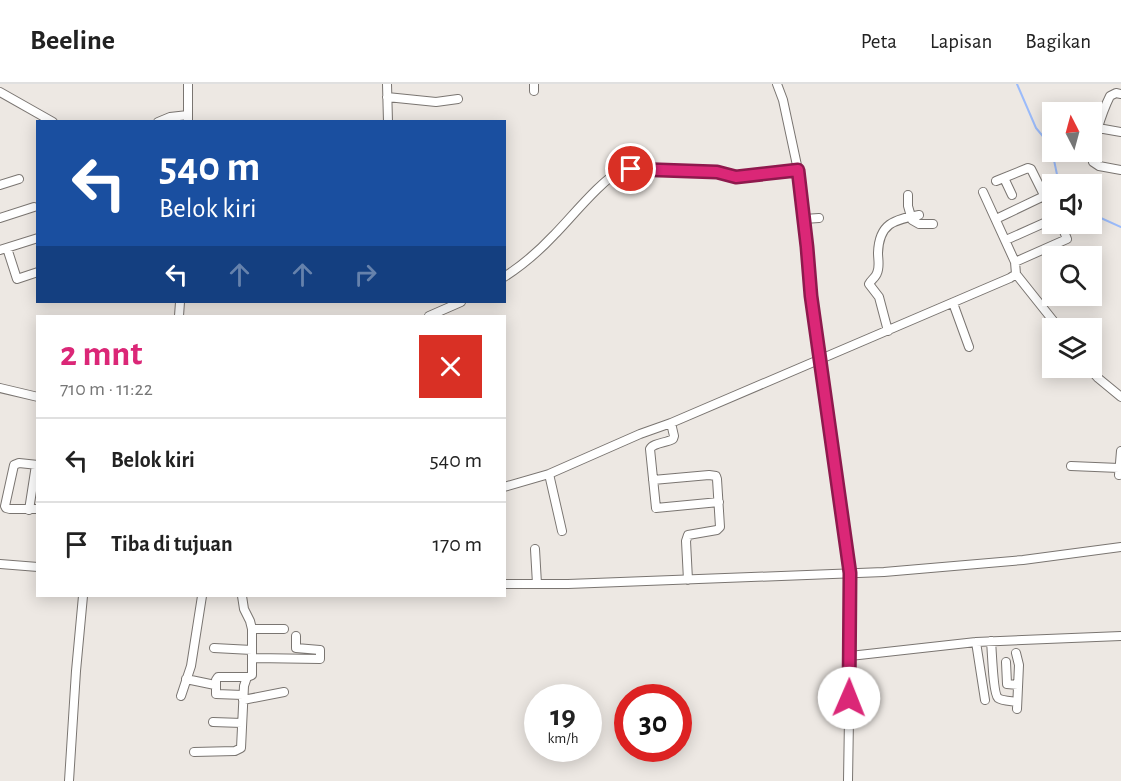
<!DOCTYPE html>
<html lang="id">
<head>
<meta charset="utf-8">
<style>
	body { margin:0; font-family:"Alegreya Sans",sans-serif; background:#f2f2f2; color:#222; height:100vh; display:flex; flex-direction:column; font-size:22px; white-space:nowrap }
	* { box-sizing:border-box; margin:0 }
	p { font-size:20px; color:#767676 }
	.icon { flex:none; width:33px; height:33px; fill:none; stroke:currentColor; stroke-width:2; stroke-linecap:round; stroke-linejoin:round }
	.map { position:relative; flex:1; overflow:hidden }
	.details { position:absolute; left:36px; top:231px; width:470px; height:282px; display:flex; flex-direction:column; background:#fff; border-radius:0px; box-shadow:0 3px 15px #0003 }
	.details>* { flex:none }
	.hud { position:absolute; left:36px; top:36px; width:470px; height:183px; border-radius:0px; box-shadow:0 3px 15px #0003; background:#1a4fa0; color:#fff; overflow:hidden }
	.needle { width:39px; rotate:354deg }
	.buttons { position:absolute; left:1042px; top:18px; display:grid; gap:12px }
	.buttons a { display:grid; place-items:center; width:60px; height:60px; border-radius:0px; background:#fff; box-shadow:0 3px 15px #0003; font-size:30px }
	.speed { position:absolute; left:524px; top:600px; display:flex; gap:12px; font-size:30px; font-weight:700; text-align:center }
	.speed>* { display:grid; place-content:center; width:78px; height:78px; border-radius:50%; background:#fff; box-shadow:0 3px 15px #0003; line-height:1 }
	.speed small { font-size:15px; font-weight:400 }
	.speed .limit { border:9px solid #d22; background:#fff; color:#111 }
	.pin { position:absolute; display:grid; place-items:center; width:51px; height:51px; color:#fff; margin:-26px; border:3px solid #fff; border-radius:50%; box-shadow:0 2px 6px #0007 }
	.me { position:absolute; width:66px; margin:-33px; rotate:1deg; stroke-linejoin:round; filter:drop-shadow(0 0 4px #0008) }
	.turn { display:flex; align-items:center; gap:21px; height:126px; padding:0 24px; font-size:27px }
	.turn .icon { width:78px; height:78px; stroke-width:2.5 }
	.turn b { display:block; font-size:42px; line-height:51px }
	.lanes { display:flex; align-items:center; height:57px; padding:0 24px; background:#0003; justify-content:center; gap:30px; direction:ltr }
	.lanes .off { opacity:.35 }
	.round { display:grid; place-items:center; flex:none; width:63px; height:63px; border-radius:0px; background:#f2f2f2 }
	.summary { display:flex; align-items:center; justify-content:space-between; height:102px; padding:0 24px }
	h1 { font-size:36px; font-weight:700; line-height:45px; color:#db2777 }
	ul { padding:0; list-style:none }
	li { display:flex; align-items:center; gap:18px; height:84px; padding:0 24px; border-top:2px solid #e0e0e0 }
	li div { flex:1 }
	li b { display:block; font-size:22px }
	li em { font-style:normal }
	header { display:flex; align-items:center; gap:36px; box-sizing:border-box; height:84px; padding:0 30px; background:#fff; border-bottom:2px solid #e0e0e0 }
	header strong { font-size:28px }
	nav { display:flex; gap:33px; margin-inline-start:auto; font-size:21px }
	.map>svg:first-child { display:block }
</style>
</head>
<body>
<header>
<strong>Beeline</strong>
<nav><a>Peta</a><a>Lapisan</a><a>Bagikan</a></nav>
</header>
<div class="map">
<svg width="1121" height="697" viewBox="0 0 1121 697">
	<rect width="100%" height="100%" fill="#ede8e3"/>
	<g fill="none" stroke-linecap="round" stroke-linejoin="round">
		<!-- stream -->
		<path stroke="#9bbbfa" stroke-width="2" d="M1017 0 1036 44 1051 62 1059 100
			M1092 130 1121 143"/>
		<defs>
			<path id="minor" d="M387 0 388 38
				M534 0V7
				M777 0 783 16 798 86 807 163 811 212 850 489V572L848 697
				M0 8 53 38
				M1121 10 1116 9 1110 12C1103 26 1089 65 1093 78L1099 82 1121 86
				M387 13 436 18 458 15
				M158 38 170 33 188 31
				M188 38V0
				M1098 44 1121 48
				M1004 94 1012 111
				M996 97 1028 84 1031 85 1045 113
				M0 101 19 95
				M983 108 1015 178 1016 190 1059 244
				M908 111V122L912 136 919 140H933
				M0 134 34 123
				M804 135 819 134
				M996 135 1042 113 1047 115 1053 132
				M1006 156 1053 135
				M7 164 17 195 38 188
				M0 166 38 154
				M1015 178 1067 155 1061 140
				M504 193C523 181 539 167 554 151 570 135 603 94 622 86 624 86 629 85 631 85L717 88 736 93 798 86
				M953 219 969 263
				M179 232 180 218
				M429 232 461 218
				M888 247 879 213 869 200C871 196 876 193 877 189 880 183 878 175 878 169 879 139 894 136 919 131
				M1089 284 1098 294 1121 313
				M0 304 38 313
				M671 339 674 352 673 355C666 359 653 359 650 365L656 424 719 418
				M38 381 19 379 14 381 5 422 6 424 10 425H38
				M1071 382 1119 384
				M549 390 562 447
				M1119 391 1121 367
				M653 396 709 391 716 392 717 395 720 443 717 446 688 451 686 457 688 496
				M504 403 549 390 640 350 671 339 1010 194 1016 190
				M29 426 36 381
				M535 465 537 500
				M0 480 38 483
				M504 500H568L884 488 1023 476 1121 463
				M252 545H284
				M991 557C992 567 993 609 998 614 1002 617 1012 617 1017 618
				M976 558 985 616
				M214 564 252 566
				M1016 569 1019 581 1017 625
				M850 572 976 558 1121 552
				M252 574 320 575V566L296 564V552
				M1006 578 1007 600 1018 601
				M186 595 215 601
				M243 611 216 610V596L218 593H247
				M181 612 191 582 202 512
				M243 616 284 608
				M213 638 242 639
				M194 668 235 667 241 664 244 602 247 593 252 591V545L250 537 244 525 242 512
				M69 697 76 587 83 512"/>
		</defs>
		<!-- minor casing -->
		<use href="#minor" stroke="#7a7571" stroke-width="10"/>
		<!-- minor -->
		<use href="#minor" stroke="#fff" stroke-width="8"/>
	</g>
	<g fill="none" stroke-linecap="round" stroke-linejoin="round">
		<defs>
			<path id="route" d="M631 85 717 88 736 93 798 86 807 163 811 212 850 489 849 614"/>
		</defs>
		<!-- route casing -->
		<use href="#route" stroke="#8e194d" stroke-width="15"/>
		<!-- route -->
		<use href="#route" stroke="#db2777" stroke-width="10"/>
	</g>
</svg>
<div class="buttons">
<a><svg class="needle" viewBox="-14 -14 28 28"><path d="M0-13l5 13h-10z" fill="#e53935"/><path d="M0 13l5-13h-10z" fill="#767676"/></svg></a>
<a><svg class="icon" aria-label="sound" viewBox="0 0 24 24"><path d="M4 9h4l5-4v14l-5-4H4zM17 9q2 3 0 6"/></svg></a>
<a><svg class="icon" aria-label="search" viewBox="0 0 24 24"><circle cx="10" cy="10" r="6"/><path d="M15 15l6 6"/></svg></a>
<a><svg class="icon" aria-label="layers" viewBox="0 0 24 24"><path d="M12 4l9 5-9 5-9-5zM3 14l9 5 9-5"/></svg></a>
</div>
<div class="speed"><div>19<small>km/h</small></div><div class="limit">30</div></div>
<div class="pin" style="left:631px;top:85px;background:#d93025"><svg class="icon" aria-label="arrive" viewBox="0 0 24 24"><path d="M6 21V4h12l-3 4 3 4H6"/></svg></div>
<svg class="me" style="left:849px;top:614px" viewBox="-20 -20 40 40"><circle r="19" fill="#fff"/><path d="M0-13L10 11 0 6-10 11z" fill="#db2777"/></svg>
<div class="hud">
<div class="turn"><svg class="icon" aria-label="left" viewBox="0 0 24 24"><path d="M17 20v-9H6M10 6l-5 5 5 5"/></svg><div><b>540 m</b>Belok kiri</div></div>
<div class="lanes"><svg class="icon" aria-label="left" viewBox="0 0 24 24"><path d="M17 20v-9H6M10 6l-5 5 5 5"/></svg><svg class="icon off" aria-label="ahead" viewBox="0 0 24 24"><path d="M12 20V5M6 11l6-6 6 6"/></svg><svg class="icon off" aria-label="ahead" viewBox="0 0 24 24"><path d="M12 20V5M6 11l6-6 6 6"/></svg><svg class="icon off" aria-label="right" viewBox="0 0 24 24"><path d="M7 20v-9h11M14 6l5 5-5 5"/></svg></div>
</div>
<section class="details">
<div class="summary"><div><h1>2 mnt</h1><p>710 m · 11:22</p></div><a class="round" style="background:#d93025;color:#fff"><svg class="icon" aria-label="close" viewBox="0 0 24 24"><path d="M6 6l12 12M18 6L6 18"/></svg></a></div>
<ul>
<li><svg class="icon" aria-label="left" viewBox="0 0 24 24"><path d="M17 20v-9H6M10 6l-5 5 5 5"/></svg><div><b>Belok kiri</b></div><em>540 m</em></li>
<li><svg class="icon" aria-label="arrive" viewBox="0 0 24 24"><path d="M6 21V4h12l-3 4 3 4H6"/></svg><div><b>Tiba di tujuan</b></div><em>170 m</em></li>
</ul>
</section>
</div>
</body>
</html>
